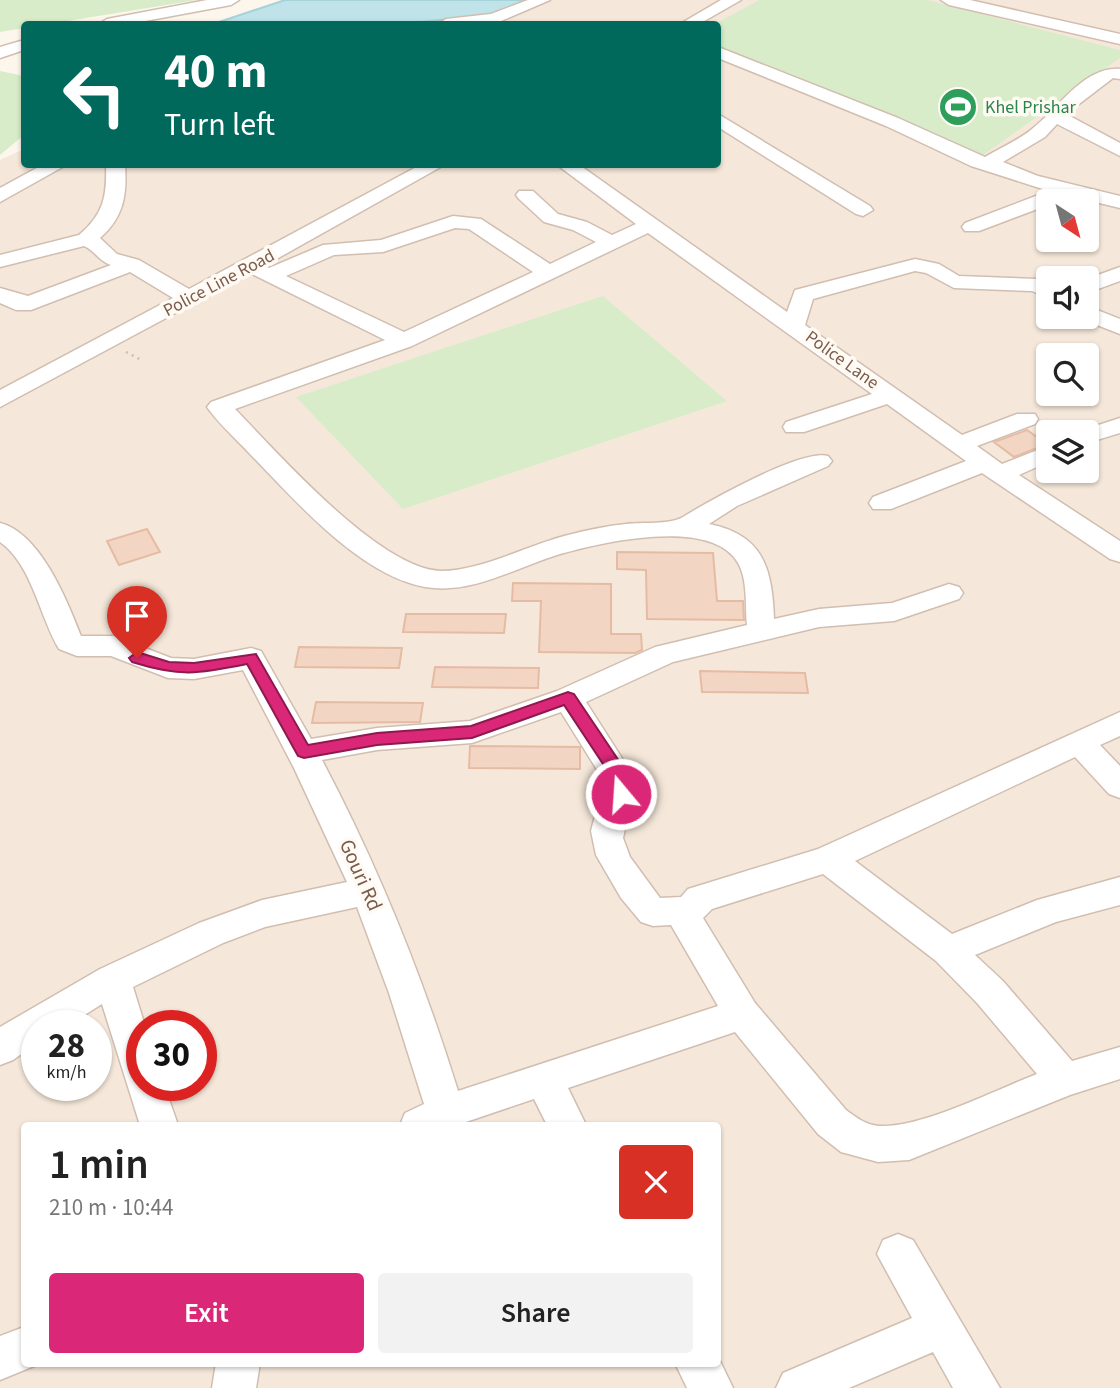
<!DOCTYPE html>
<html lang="en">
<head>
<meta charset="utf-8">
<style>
	body { margin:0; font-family:"Source Sans 3",sans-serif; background:#f2f2f2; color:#222; height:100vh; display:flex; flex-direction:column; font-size:26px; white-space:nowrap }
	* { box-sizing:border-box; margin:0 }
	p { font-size:23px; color:#767676 }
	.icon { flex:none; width:38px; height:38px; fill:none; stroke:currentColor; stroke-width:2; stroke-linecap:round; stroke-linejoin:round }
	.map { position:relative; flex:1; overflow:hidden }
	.sheet { position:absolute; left:21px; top:1122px; width:700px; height:245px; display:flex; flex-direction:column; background:#fff; border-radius:7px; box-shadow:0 2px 5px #0004 }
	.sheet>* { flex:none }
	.banner { position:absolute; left:21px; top:21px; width:700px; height:147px; border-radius:7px; box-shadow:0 2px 5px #0004; background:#00695c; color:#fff; overflow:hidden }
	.needle { width:46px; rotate:144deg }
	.tools { position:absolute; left:1036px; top:189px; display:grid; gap:14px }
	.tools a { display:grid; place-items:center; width:63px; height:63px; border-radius:7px; background:#fff; box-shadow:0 2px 5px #0004; font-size:35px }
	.speed { position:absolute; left:21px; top:1010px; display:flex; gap:14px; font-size:35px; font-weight:700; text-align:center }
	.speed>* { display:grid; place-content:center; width:91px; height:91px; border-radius:50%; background:#fff; box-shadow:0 2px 5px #0004; line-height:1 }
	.speed small { font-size:18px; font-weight:400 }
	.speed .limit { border:10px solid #d22; background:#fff; color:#111 }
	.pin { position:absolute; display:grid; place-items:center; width:60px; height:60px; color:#fff; margin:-72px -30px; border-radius:50% 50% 50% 0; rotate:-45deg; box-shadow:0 0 7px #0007 }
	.pin .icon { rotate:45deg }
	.me { position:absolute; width:77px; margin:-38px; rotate:342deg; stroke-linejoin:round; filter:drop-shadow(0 0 5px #0008) }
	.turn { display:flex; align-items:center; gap:24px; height:147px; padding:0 28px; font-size:32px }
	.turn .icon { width:91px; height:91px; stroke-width:2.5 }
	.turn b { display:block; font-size:49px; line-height:60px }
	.round { display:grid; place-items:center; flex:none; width:74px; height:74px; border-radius:7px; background:#f2f2f2 }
	.overview { display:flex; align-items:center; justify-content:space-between; height:119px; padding:0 28px }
	h1 { font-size:42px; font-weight:600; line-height:52px }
	.cta { display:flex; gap:14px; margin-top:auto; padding:14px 28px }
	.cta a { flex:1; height:80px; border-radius:7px; background:#db2777; color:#fff; font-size:28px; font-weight:600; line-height:80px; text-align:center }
	.cta a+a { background:#f2f2f2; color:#222 }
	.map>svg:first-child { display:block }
</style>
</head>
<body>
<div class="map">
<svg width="1120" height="1388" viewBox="0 0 1120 1388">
	<rect width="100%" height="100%" fill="#fdf6ec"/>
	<!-- residential -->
	<path fill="#f5e8da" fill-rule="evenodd" d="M546 0H1120V1388H0V160L24 149V164H718V24H483ZM1048 201H1087V240H1048ZM1048 278H1087V317H1048ZM1048 355H1087V394H1048ZM1048 432H1087V471H1048ZM37 1026H96V1085H37ZM142 1026H201V1085H142ZM24 1125H718V1363H24Z"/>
	<!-- green -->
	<path fill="#d8ecc9" d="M0 0H197L49 24H24V28L0 32Z
		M759 0H927L1120 50V58L983 155 718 47 715 24Z
		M0 71 24 76V135L0 155Z
		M603 296 727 401 403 509 296 397Z"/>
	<!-- water -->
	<path fill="#bfe3e8" stroke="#a5d3da" stroke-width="2" d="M285 0H524L499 14 401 24H213Z"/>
	<!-- building -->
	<path fill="#f3d5c3" stroke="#e6bba3" stroke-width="2" d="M1027 430 1047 444 1014 457 994 442Z
		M147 529 160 552 119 565 107 541Z
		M617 552 713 553 717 601H743L744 620 647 619 646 570 617 569Z
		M513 583 611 584V634H641L642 650 635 653 539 652 541 601H512Z
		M406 614H506L504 633 403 632Z
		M299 647 402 648 399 668 295 667Z
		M435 667 539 668 538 688 432 687Z
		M700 671 805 673 808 693 702 692Z
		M316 702 423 703 420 722 312 723Z
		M470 746 580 747V769L469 768Z"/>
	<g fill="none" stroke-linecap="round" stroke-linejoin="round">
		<defs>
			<path id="minor" d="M207 0H239L231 5 129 24H99L107 19Z
				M528 0H550L494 24H438L446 19 491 14Z
				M721 0H741L699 24H680Z
				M941 0H970L1120 34V44L949 5Z
				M24 40V50L0 58V47Z
				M718 47 898 118 985 157C1000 148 1019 140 1032 129 1058 109 1084 66 1120 69V79L1113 78 1066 114 1120 143V156L1057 124 1045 137 1003 162 1038 176 1120 196V208L1070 196 1048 201V205L979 231H965L962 227 965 223 1049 191 971 166 886 126 718 58Z
				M718 114 870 206 873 210 863 216 856 214 718 127Z
				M44 164H68L0 202V188Z
				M106 164H125C127 195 124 217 100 238L117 254 139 260 189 289 422 164H446L264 266 269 268 323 245 381 240 453 216 481 219 550 264 596 242 573 230 544 222 519 199 516 195 519 191H533L558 214 587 222 612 235 636 224 556 164H578L787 312 795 290 915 259 939 264 959 276 1037 279 1048 283V298L1032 291 954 288 926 273 915 271 813 299 805 325 962 435 1017 414H1035L1038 419 1035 424 977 446 1002 464 1048 446V462L1019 475 1120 541V562L1110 559 982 473 891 509H873L869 503 873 497 966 461 887 404 804 432H786L783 427 786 422 872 394 648 233 412 346 235 409C278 453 379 569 441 571 481 571 528 545 568 535 587 530 607 526 626 524 642 522 669 525 683 517 709 501 801 449 828 456L832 461 828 466 737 506 709 524C764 535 772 569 774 619L819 609 892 603 949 584 959 587 963 593 959 599 894 621 819 627 673 662 586 702 636 780 623 838 630 857 660 898 681 897 688 889 818 849 1120 712V736L1100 745 1120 766V798L1109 794 1075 757 855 861 952 934 1037 900 1120 877V905L1056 922 975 955 1003 981 1072 1061 1120 1047V1079L1070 1095 909 1160 878 1162 841 1152 818 1134 735 1032 568 1088 586 1125H547L534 1099 457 1125H400L405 1113 424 1104 389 993 357 907 265 927 223 943 133 987 145 1026H142V1085H164L178 1125H140L102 1004 67 1026H37V1043L13 1060 0 1065V1027L100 969 199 923 262 900 347 882 294 768 243 670 194 679 168 678 111 656H77L59 649C40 618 32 564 0 542V523C40 533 67 600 81 636H114L171 658 194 659 251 648 261 651 311 739 377 728 470 721 557 691 655 647 747 625C745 606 748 580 738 563 711 516 599 543 557 555 515 568 471 595 425 587 359 575 295 500 250 454 236 439 219 424 207 407L211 402 385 340 250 273 0 407V390L173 298 130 272 31 310H16L0 303V288L28 296 111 265C99 261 95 251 84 246L0 267V255L79 235C104 214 107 196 106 164ZM455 228 469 229 533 272 404 332 286 276 334 255 383 252ZM561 712 604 781 591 831 596 855 621 898 641 922 653 926 671 925 718 1006 458 1091C422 975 378 866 322 760L377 750 472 743ZM823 874 936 961 977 1003 1037 1074C995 1090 922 1128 879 1126 865 1125 856 1117 846 1110L755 1003 703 918 712 909Z
				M1120 267V281L1087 293V279Z
				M1087 306 1120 319V334L1079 318 1087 317Z
				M1120 418V433L1087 443V432H1077Z
				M898 1234 913 1240 1000 1388H953L933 1352 849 1388H776L783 1373 912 1318 877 1254 883 1240Z
				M24 1327V1363L39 1364 0 1380V1336Z
				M718 1357 733 1388H687L675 1363H718Z
				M216 1363H260L256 1388H212Z"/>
		</defs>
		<!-- minor casing -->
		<use href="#minor" stroke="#d1beb0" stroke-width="3"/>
		<!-- path -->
		<path stroke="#d9b8a5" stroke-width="2.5" stroke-dasharray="2 4.5" stroke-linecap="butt" d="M126 352 143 361"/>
		<!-- minor -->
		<use href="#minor" fill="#fff" fill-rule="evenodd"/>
	</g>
	<!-- route -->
	<path fill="#db2777" stroke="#8e194d" stroke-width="2" d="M137 652 169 662 194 663 256 654 308 745 377 733 471 726 568 692 574 694 621 764 630 794 627 799H615L607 770 564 705 472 738 377 745 304 758 298 756 247 664C198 674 180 677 132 662L129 658Z"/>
	<!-- icons -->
	<defs>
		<symbol id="stadium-disc" viewBox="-11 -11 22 22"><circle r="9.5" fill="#2e9e5b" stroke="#fffaf3"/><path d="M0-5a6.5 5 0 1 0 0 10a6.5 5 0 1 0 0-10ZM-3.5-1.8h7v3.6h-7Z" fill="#fff"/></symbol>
	</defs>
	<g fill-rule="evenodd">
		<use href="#stadium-disc" x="936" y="85" width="44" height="44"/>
	</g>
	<g text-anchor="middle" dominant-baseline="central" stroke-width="7" stroke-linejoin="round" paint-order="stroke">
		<!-- far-leisure labels -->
		<g font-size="18" fill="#27864d" stroke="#fffaf3" text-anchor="start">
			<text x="985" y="107">Khel Prishar</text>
		</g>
		<!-- far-street labels -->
		<g font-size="18" fill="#7a5c4d" stroke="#fffaf3">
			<text transform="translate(219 283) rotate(-28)">Police Line Road</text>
			<text transform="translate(842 360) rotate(36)">Police Lane</text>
		</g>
		<!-- street labels -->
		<g font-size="21" fill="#7a5c4d" stroke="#fffaf3">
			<text transform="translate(361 875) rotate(66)">Gouri Rd</text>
		</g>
	</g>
</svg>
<div class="tools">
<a><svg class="needle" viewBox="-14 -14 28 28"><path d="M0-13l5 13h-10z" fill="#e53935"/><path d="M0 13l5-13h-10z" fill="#767676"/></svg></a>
<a><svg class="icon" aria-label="sound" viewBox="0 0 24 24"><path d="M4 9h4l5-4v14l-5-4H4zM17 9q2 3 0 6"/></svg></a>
<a><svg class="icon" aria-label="search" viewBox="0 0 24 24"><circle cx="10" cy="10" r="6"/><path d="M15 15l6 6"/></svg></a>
<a><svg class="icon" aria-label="layers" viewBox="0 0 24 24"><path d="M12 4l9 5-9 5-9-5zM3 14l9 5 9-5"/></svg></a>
</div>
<div class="speed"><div>28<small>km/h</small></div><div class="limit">30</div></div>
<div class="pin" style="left:137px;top:658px;background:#d93025"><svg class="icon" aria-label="arrive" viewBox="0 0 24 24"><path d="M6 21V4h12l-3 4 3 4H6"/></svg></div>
<svg class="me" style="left:621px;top:794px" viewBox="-20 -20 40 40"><circle r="17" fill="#db2777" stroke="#fff" stroke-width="3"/><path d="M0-11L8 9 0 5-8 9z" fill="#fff"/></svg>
<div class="banner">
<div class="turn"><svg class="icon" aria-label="left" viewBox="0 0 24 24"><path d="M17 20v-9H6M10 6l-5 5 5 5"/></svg><div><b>40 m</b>Turn left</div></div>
</div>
<section class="sheet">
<div class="overview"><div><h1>1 min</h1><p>210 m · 10:44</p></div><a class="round" style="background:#d93025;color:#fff"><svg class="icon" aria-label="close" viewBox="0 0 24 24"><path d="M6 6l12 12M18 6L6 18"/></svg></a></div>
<div class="cta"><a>Exit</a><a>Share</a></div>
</section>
</div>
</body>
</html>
